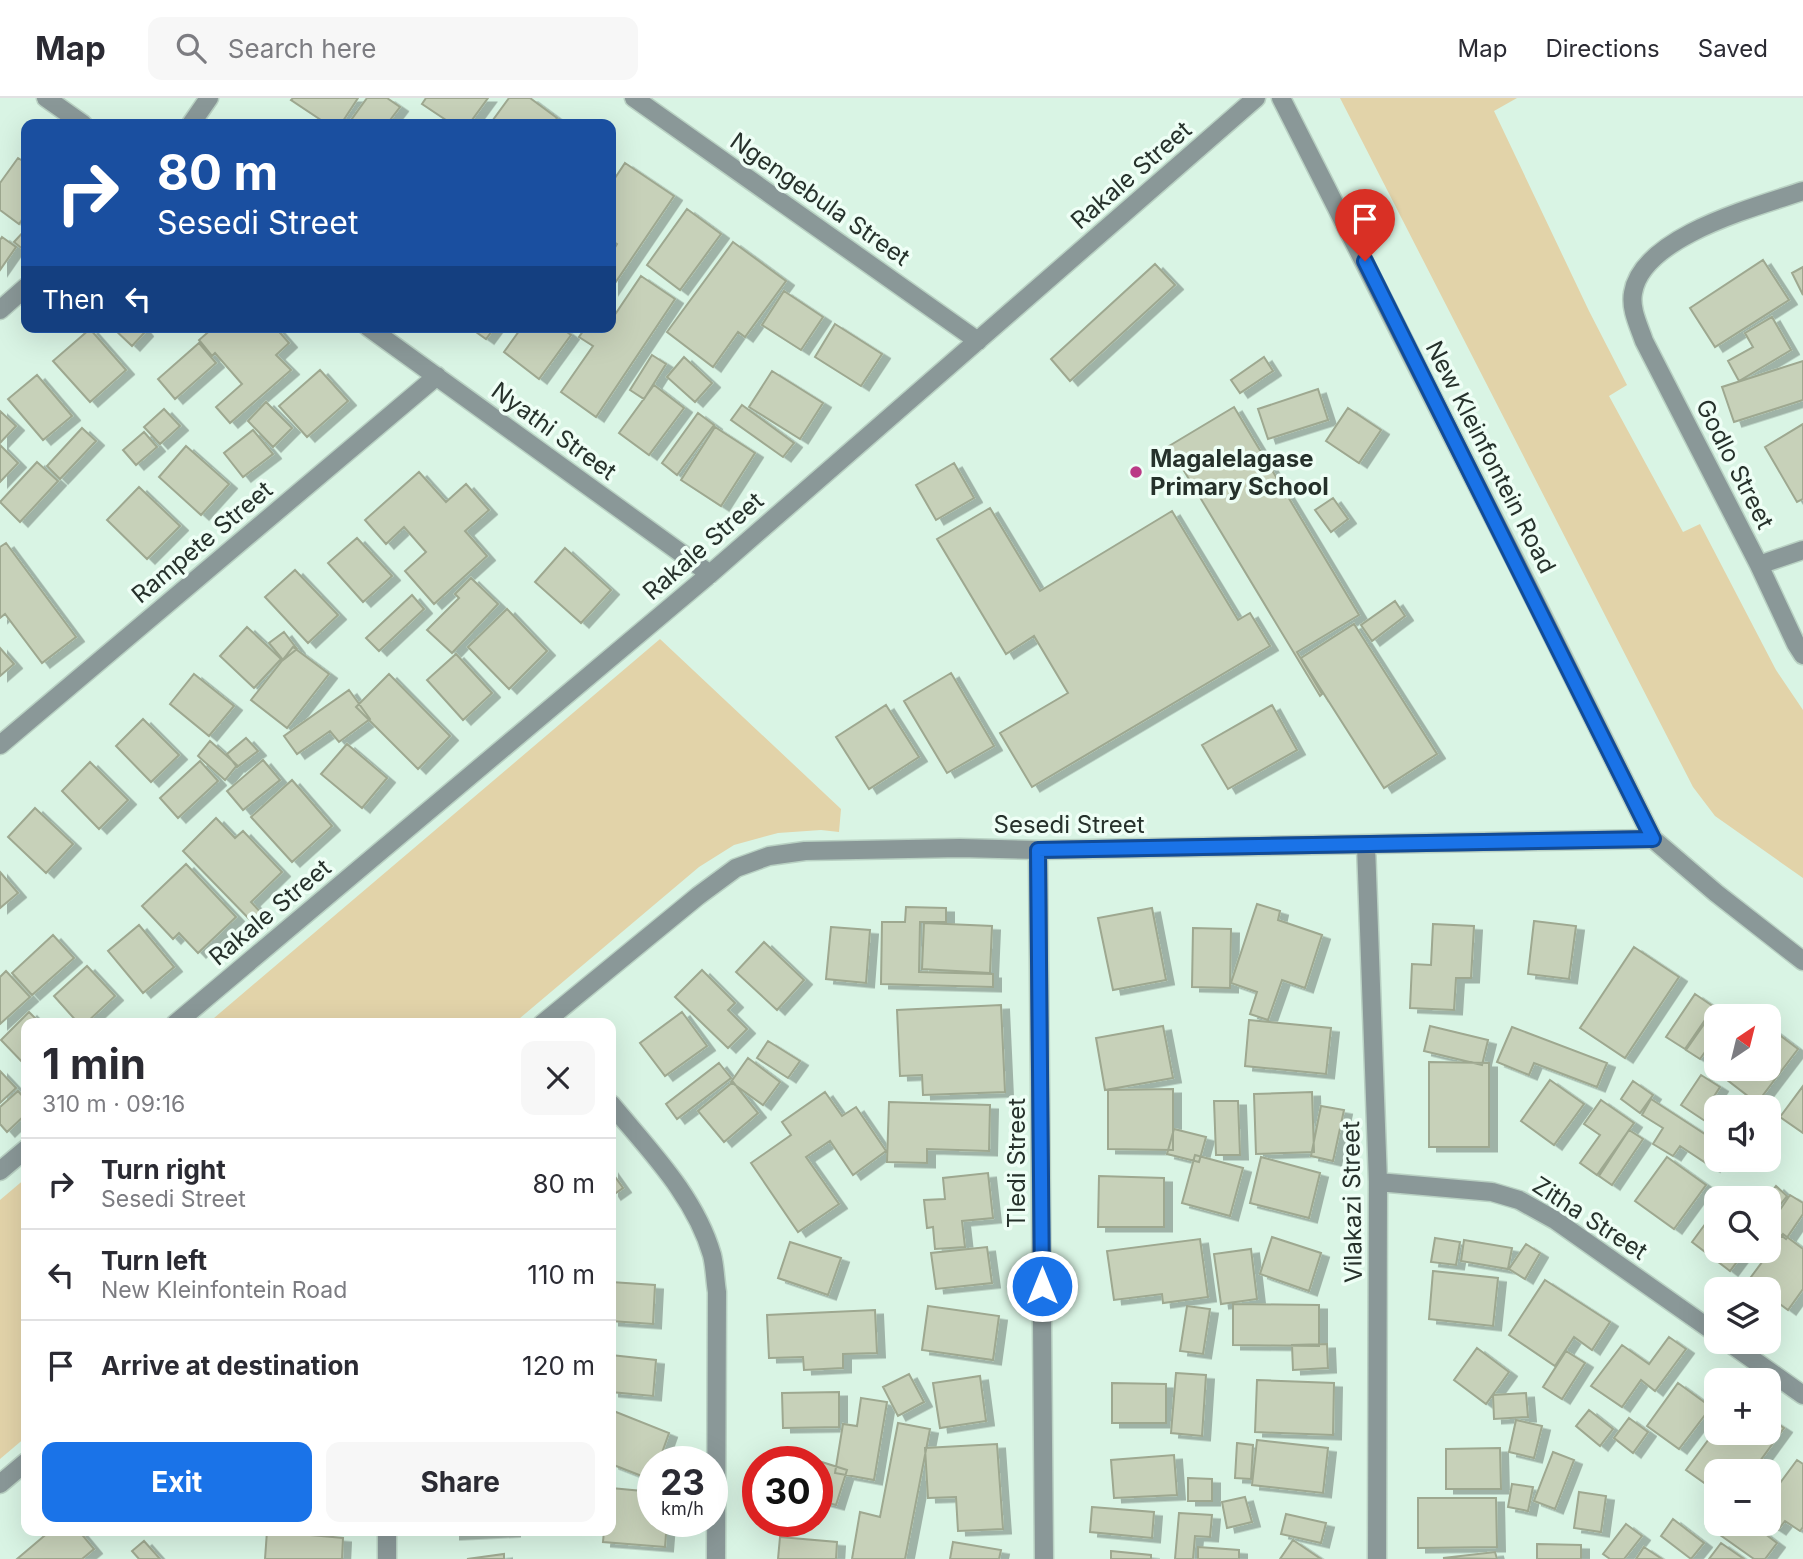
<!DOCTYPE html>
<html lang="en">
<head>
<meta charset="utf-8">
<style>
	body { margin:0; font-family:Inter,sans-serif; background:#f7f7f7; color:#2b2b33; height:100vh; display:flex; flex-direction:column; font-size:26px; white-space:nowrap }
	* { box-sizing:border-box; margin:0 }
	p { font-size:23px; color:#7c7c81 }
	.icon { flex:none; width:38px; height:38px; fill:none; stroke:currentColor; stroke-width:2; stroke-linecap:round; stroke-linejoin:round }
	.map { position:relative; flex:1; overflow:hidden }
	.panel { position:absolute; left:21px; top:920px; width:595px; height:518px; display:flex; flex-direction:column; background:#fff; border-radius:14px; box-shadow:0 7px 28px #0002 }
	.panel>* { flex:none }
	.guide { position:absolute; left:21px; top:21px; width:595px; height:214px; border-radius:14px; box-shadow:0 7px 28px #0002; background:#1a4fa0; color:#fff; overflow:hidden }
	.needle { width:46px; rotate:35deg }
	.tools { position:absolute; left:1704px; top:906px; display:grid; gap:14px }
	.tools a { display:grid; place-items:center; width:77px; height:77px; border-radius:14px; background:#fff; box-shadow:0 7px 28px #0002; font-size:35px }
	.speed { position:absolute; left:637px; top:1348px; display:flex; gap:14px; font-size:35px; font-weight:700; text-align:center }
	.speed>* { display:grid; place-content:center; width:91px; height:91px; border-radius:50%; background:#fff; box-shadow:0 7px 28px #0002; line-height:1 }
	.speed small { font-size:18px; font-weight:400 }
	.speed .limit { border:10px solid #d22; background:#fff; color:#111 }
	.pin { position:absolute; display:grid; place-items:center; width:60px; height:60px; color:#fff; margin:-72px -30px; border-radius:50% 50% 50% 0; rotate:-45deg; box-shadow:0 0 7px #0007 }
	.pin .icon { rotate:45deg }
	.me { position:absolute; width:77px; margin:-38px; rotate:0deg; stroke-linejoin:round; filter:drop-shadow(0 0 5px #0008) }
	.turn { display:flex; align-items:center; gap:24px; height:147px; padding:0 21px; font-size:32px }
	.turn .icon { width:91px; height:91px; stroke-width:2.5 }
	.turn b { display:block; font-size:49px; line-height:60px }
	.then { display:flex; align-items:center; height:66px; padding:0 21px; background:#0003; gap:14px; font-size:26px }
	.round { display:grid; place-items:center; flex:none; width:74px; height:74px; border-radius:14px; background:#f7f7f7 }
	.headline { display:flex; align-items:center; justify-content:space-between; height:119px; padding:0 21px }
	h1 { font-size:42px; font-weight:700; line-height:52px }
	.button { display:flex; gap:14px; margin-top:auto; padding:14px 21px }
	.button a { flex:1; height:80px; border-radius:14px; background:#1a73e8; color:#fff; font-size:28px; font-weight:700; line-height:80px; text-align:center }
	.button a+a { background:#f7f7f7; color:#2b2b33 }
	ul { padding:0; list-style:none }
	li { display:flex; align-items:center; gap:21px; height:91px; padding:0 21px; border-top:2px solid #e1e1e2 }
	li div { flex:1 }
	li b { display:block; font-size:26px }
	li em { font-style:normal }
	header { display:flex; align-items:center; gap:42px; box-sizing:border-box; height:98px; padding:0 35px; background:#fff; border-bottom:2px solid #e1e1e2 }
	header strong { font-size:33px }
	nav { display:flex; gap:38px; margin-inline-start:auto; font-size:24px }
	.search { width:490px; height:63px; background:#f7f7f7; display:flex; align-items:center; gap:18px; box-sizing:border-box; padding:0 24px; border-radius:14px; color:#7c7c81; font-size:26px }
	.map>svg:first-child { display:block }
</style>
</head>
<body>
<header>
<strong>Map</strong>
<div class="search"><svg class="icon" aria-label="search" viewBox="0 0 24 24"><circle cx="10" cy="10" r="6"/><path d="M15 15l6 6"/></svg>Search here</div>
<nav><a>Map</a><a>Directions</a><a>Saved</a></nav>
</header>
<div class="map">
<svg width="1803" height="1461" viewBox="0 0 1803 1461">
	<defs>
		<filter id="shadow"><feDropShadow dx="8" dy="4.5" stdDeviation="0" flood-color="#0004"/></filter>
	</defs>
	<rect width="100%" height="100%" fill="#d9f4e4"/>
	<!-- green -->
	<path fill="#e2d3a9" d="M1340 0H1517L1494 13 1589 213 1627 287 1609 298 1683 434 1700 426 1776 572 1803 612V780L1715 718 1693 689Z
		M660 541 841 711 839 734 821 732 778 735 734 747 699 769 513 926H207Z
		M26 1080V1339L0 1361V1102Z"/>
	<!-- building -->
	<path fill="#c7d1b9" stroke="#9ea890" stroke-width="2" filter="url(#shadow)" d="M293 0H358L341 26H327L291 2Z
		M367 0H387L400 9 387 26H351L349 25Z
		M426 0H488L469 26H452L422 6Z
		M509 0H530L557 20 553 26H490Z
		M18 60 26 65V116L19 126 0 112V85Z
		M625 65 674 98 611 191V156L617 146 611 142V86Z
		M687 111 721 136 680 192 647 167Z
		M26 131V152L25 153 14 144Z
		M2 139 16 149 0 172V142Z
		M733 144 786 183 745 239 738 234 713 269 667 234Z
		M1763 162 1789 202 1715 249 1690 210Z
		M1155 166 1175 187 1070 283 1051 261Z
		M1803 169V197L1792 175Z
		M641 178 675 201 596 319 561 294 593 248 579 239 586 229H611V211L616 215Z
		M784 193 823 219 801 252 762 227Z
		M1772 219 1791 252 1739 283 1728 263 1753 249 1745 235Z
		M835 226 882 256 861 288 815 259Z
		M112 229H141L145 234 132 248Z
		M214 229H275L289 245 276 257 291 272 230 325 216 309 242 286 215 255 212 258 199 242Z
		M469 229H495L486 241Z
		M522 229H560L571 237 539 281 504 254Z
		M90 231 126 272 90 304 53 263Z
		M199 245 216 265 175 301 158 281Z
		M652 257 666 266 644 301 630 292Z
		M684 259 712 285 695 304 667 279Z
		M1264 259 1273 273 1240 295 1231 282Z
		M1803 263V302L1734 324 1722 289Z
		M320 272 348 303 307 339 279 308Z
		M772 273 823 305 800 341 749 309Z
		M37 277 72 318 43 342 8 301Z
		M654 287 684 310 649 357 619 335Z
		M1318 291 1328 322 1268 341 1258 311Z
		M266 304 292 330 273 349 248 323Z
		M742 307 794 345 783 359 731 322Z
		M1234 309 1359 517 1297 554 1322 596 1320 598 1169 348Z
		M1348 310 1381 332 1359 365 1326 343Z
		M164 311 180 328 160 346 144 329Z
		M0 313 16 328 0 345Z
		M698 315 714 327 677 377 662 365Z
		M1803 326V401L1797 404 1765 349Z
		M715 329 755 355 721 408 681 382Z
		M82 330 96 343 60 381 47 368Z
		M253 332 273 356 243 379 224 355Z
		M144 334 157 349 136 367 123 352Z
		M0 347 18 365 0 384Z
		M186 348 229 386 201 417 159 379Z
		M37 364 58 383 20 424 0 404Z
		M954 365 974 400 936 422 916 387Z
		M419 374 446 404 466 386 489 412 465 433 487 458 434 506 405 473 426 454 404 429 386 446 365 422Z
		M139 389 180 428 147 461 107 422Z
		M1333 400 1348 421 1331 434 1315 412Z
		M990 410 1040 493 1172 413 1238 522 1250 515 1270 548 1032 689 1000 635 1068 595 1034 538 1006 556 937 441Z
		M357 440 392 478 363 504 328 465Z
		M6 445 76 539 42 565 5 516 0 520V449Z
		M565 450 611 492 581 525 535 484Z
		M295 472 338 517 308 545 265 499Z
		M471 480 498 506 452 555 427 532 459 500 455 496Z
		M412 497 424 511 379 553 366 540Z
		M1395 503 1405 518 1372 543 1361 527Z
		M507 511 547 553 509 591 468 549Z
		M1354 526 1437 656 1384 690 1301 560Z
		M247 529 281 561 254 590 220 558Z
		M284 534 297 551 283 562 269 545Z
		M293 549 329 576 287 630 251 602Z
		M0 550 14 566 0 578Z
		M456 556 492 595 463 622 427 582Z
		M951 575 994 648 947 675 904 603Z
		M194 576 234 608 209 638 170 606Z
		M389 576 450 638 418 671 356 609Z
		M349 592 370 621 339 644 330 633 297 656 284 638Z
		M886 607 919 659 869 691 836 639Z
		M1272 607 1297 652 1228 691 1202 647Z
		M143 621 179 657 151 684 116 648Z
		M246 640 258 653 237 669 227 656Z
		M210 643 237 667 225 682 198 658Z
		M347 646 387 680 362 710 321 676Z
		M263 662 280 682 243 712 227 693Z
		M200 663 218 683 178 720 160 700Z
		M90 664 128 702 99 731 62 693Z
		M292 682 332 728 292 764 251 719Z
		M35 710 73 746 46 775 8 739Z
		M216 720 235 740 243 733 282 774 251 804 265 819 256 828 183 753Z
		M186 766 236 819 198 855 179 835 173 841 142 808Z
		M0 774 18 795 0 810Z
		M1257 806 1280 813 1278 822 1322 837 1305 890 1282 882 1268 922 1250 916 1257 894 1231 885Z
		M906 809 946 810V824H920L919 874 993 876V889L881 886 882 824H905Z
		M1152 810 1166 882 1113 892 1098 820Z
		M1534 823 1576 828 1569 881 1528 876Z
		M924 825 992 828 990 875 922 871Z
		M1433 826 1474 828 1471 880H1456L1454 912 1410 910 1412 866 1431 867Z
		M139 827 174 869 143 895 108 853Z
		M831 829 870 832 866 885 826 881Z
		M1193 830 1231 831 1230 890 1192 889Z
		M53 837 74 860 32 897 12 875Z
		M764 844 804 882 777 912 736 874Z
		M1634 849 1679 879 1625 960 1580 930Z
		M87 868 115 898 85 926H79L54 898Z
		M702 872 735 905 728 912 747 931 728 950 675 899Z
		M6 873 30 899 0 926V879Z
		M1695 896 1714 909 1685 951 1666 939Z
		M1001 907 1005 994 923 997 922 977 900 978 897 912Z
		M1716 909 1729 919H1717V937L1700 961 1686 952Z
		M29 914 41 926H26V968L1 942Z
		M682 914 707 948 665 978 640 945Z
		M1249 922 1331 930 1326 976 1245 968Z
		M1163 928 1173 980 1105 992 1096 940Z
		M1430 928 1488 942 1482 967 1424 953Z
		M1512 929 1607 965 1597 989 1534 965 1529 977 1497 964Z
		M1769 929 1798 951 1757 1005 1722 978 1728 971H1769Z
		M768 943 800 963 788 980 757 960Z
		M748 960 780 984 763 1007 731 984Z
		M1429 964 1489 965V1049H1429Z
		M719 965 731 980 677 1021 666 1006Z
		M0 973 16 990 0 1005Z
		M1701 977 1720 989 1711 1003 1722 1010H1717V1031L1681 1007Z
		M1550 982 1584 1006 1554 1047 1521 1023Z
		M1633 983 1653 997 1640 1015 1621 1001Z
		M733 984 758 1015 724 1044 698 1013Z
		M1803 988V1035L1780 1019Z
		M1173 991V1052L1108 1051V992Z
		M18 993 26 1002V1016L7 1034 0 1026V1009Z
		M825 994 842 1018 856 1009 886 1053 853 1077 830 1043 806 1059 839 1106 798 1134 751 1065 791 1037 782 1024Z
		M1312 994 1314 1054 1256 1056 1254 996Z
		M1651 1001 1717 1044V1061L1712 1069 1680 1048 1673 1058 1653 1046 1663 1030 1642 1017Z
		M1601 1002 1634 1025 1597 1077 1580 1065 1600 1037 1584 1026Z
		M1214 1003H1238L1240 1057H1216Z
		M889 1004 990 1007 989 1053 927 1051V1065L887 1064Z
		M1321 1008 1344 1012 1333 1063 1311 1058Z
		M1174 1031 1206 1039 1199 1064 1167 1056Z
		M1629 1032 1643 1041 1612 1087 1599 1078Z
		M1195 1057 1243 1070 1230 1118 1182 1105Z
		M1261 1059 1320 1075 1309 1120 1250 1105Z
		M1667 1059 1706 1087 1674 1131 1635 1103Z
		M611 1073 623 1090 613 1097 611 1094Z
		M988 1075 993 1120 962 1123 965 1149 935 1151 933 1129 927 1130 924 1102 945 1101 943 1080Z
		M1099 1078 1164 1080V1129H1098Z
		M1776 1088 1787 1098 1773 1116 1769 1113V1101H1766Z
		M1790 1097 1803 1105V1116L1786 1141 1769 1128Z
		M1717 1110V1153H1745L1730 1173 1692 1144Z
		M1783 1136 1803 1151V1191L1788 1212 1769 1198V1192H1761L1748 1183Z
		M1272 1139 1321 1155 1309 1193 1260 1176Z
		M1435 1140 1460 1144 1456 1167 1431 1164Z
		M1200 1141 1208 1199 1163 1205 1162 1196 1114 1202 1107 1153Z
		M1464 1142 1512 1150 1508 1171 1461 1163Z
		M790 1144 841 1160 828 1197 778 1180Z
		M1526 1146 1540 1155 1525 1181 1509 1171Z
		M987 1149 992 1185 936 1191 931 1155Z
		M1251 1151 1257 1201 1221 1206 1214 1156Z
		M1433 1173 1498 1180 1493 1228 1429 1221Z
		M1545 1182 1610 1224 1592 1252 1574 1239 1555 1268 1509 1237Z
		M611 1184 655 1187 653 1226 611 1223Z
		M1233 1206 1319 1207V1248L1233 1247Z
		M928 1208 999 1218 993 1262 922 1252Z
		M1187 1208 1210 1211 1203 1256 1180 1253Z
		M875 1212 877 1255 843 1256V1270L804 1272 803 1259 769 1260 767 1217Z
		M1669 1239 1686 1251 1655 1293 1641 1282 1622 1309 1591 1288 1622 1247 1649 1266Z
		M1327 1246 1328 1270 1293 1272 1292 1247Z
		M1477 1250 1509 1274 1486 1306 1454 1282Z
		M1566 1253 1585 1265 1562 1301 1543 1289Z
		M611 1257 656 1262 653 1298 611 1294Z
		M1176 1275 1206 1277 1202 1338 1171 1335Z
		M909 1276 924 1304 898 1318 883 1289Z
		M980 1278 986 1323 940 1330 933 1285Z
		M1257 1282 1334 1285 1333 1337 1255 1334Z
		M1112 1285 1166 1286V1325H1112Z
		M1678 1285 1711 1309 1679 1351 1647 1328Z
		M839 1294V1329L783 1330 782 1295Z
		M1526 1295 1528 1319 1494 1321 1493 1297Z
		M861 1300 887 1304 874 1382 835 1375 843 1326 857 1328Z
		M611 1312 669 1335 659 1363H653L652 1382 611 1366Z
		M1589 1312 1613 1331 1600 1348 1576 1328Z
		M1629 1320 1648 1334 1633 1355 1614 1340Z
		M1769 1320 1784 1330 1752 1374H1717V1394L1686 1372 1717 1330V1335H1769Z
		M1516 1322 1542 1328 1534 1360 1509 1354Z
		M898 1325 930 1331 905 1461H852L860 1414 880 1419Z
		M1257 1342 1328 1350 1323 1395 1252 1387Z
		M1237 1345 1253 1347 1251 1381 1235 1380Z
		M997 1346 1003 1431 958 1433 956 1399 928 1400 925 1350Z
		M1500 1350 1501 1391H1446V1351Z
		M787 1353 847 1372 836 1407 817 1402V1363H784Z
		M1553 1354 1574 1362 1555 1411 1534 1403Z
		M1174 1357 1177 1397 1114 1400 1111 1362Z
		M1797 1362 1803 1366V1429L1800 1433 1785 1423 1778 1432 1769 1426V1400Z
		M1188 1380 1212 1381V1403H1188Z
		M1512 1386 1533 1389 1528 1413 1508 1409Z
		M611 1390 653 1394V1423H667L665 1449 603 1444 604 1433H611Z
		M1579 1394 1606 1398 1601 1434 1574 1430Z
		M1245 1399 1252 1424 1227 1430 1222 1404Z
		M1418 1400H1496L1497 1449 1418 1450Z
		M1092 1409 1154 1414 1152 1440 1090 1434Z
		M1717 1412V1426H1752L1777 1445 1765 1461H1754L1706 1427Z
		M1179 1415 1212 1417 1210 1439 1195 1438 1193 1461H1175Z
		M1286 1416 1326 1425 1321 1445 1281 1436Z
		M1673 1421 1704 1445 1691 1461 1661 1438Z
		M1626 1426 1642 1438 1624 1461H1610L1603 1456Z
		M50 1433H79L94 1451 82 1461H17Z
		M267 1433 343 1440 342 1461H265Z
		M452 1433H512V1434L452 1437Z
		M780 1439 837 1444 836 1461H778Z
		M1293 1442 1321 1461H1280Z
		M144 1443 160 1461H139L132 1453Z
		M953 1444 1001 1452 999 1461H950Z
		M1721 1445 1744 1461H1709Z
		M1537 1446 1581 1447V1461H1537Z
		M1198 1449 1239 1452V1461H1198Z
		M1644 1449 1662 1461H1636Z
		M1111 1453 1151 1457V1461H1111Z
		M1495 1454 1497 1461 1443 1460Z
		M504 1456V1461H467Z"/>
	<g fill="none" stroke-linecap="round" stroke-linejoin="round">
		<defs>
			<path id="minor" d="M46 0 83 26
				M634 0 978 243
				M191 26 209 0
				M1803 93C1756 109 1642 138 1633 195 1630 211 1639 228 1644 243L1759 467 1796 546 1803 557
				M0 212 26 189
				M368 229 710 476
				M1759 467 1803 452
				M0 647 437 278
				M1366 747 1378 1084 1377 1461
				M1038 752 1044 1461
				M175 926 710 476 1256 0
				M542 926 698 798 736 770 769 758 805 753 960 750 1038 752 1653 741
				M611 1006C649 1052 695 1098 712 1157 715 1169 715 1182 717 1194L716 1461
				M0 1073 26 1051
				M1378 1084 1492 1094 1519 1102 1555 1122 1717 1236
				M1728 1244 1803 1297
				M0 1386 26 1364
				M387 1433V1461"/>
			<path id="tertiary" d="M1281 0 1517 466 1653 741 1716 795 1803 863"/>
		</defs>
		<!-- minor casing -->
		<use href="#minor" stroke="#b9d1c3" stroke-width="21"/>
		<!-- tertiary casing -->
		<use href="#tertiary" stroke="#b9d1c3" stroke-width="21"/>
		<!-- minor -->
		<use href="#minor" stroke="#8a9898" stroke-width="18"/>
		<!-- tertiary -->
		<use href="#tertiary" stroke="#8a9898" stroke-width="18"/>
	</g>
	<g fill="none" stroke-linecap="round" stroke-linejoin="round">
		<defs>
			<path id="route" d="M1042 1188 1038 752 1653 741 1365 163"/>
		</defs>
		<!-- route casing -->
		<use href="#route" stroke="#114b97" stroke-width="18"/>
		<!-- route -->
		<use href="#route" stroke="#1a73e8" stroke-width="12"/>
	</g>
	<!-- markers -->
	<circle fill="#ba3a86" stroke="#eefef5" stroke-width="2.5" cx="1136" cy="374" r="7"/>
	<g text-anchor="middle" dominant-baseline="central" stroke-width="7" stroke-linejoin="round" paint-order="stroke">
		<!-- street labels -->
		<g font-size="24" fill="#26312b" stroke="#eefef5">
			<text transform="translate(1131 77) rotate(-41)">Rakale Street</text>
			<text transform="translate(820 101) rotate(35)">Ngengebula Street</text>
			<text transform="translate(554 333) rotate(36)">Nyathi Street</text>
			<text transform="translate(1491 359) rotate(63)">New Kleinfontein Road</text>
			<text transform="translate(1735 366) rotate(63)">Godlo Street</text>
			<text transform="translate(202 444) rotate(-40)">Rampete Street</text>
			<text transform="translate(703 448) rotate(-41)">Rakale Street</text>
			<text x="1069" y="726">Sesedi Street</text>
			<text transform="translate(270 814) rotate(-40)">Rakale Street</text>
			<text transform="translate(1016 1065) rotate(-90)">Tledi Street</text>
			<text transform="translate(1352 1104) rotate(-91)">Vilakazi Street</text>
			<text transform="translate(1590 1120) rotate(33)">Zitha Street</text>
		</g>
		<!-- poi labels -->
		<g font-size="24" font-weight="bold" fill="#26312b" stroke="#eefef5" text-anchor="start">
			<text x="1150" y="360">Magalelagase<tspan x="1150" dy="28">Primary School</tspan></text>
		</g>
	</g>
</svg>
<div class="tools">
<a><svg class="needle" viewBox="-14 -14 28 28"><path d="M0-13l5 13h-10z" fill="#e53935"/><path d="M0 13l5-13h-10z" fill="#7c7c81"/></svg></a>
<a><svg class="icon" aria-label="sound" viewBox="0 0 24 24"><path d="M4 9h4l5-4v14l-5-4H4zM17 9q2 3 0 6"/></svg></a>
<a><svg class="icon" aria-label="search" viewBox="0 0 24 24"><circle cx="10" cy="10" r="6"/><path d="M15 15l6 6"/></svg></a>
<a><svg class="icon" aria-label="layers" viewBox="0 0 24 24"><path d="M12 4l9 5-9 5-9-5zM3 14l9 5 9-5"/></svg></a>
<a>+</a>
<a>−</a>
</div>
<div class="speed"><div>23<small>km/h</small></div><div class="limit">30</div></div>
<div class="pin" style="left:1365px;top:163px;background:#d93025"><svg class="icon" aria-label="arrive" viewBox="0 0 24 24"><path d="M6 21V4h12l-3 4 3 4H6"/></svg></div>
<svg class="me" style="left:1042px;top:1188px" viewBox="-20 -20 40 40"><circle r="17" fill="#1a73e8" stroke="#fff" stroke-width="3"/><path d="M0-11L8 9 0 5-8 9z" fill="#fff"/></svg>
<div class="guide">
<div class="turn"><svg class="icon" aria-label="right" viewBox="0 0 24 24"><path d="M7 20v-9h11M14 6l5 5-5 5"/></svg><div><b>80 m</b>Sesedi Street</div></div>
<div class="then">Then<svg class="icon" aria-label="left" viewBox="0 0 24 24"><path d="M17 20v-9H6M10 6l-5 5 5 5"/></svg></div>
</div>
<section class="panel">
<div class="headline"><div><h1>1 min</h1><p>310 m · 09:16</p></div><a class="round"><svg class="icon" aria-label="close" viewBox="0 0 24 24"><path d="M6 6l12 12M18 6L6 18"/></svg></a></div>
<ul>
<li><svg class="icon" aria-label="right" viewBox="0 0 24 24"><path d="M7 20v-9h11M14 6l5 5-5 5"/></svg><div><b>Turn right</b><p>Sesedi Street</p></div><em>80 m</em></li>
<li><svg class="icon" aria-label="left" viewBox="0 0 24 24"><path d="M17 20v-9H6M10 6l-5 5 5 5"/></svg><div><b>Turn left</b><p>New Kleinfontein Road</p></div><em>110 m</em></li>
<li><svg class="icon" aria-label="arrive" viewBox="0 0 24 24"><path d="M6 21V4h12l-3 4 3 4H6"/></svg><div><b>Arrive at destination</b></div><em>120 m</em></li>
</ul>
<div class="button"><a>Exit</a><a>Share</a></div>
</section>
</div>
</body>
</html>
